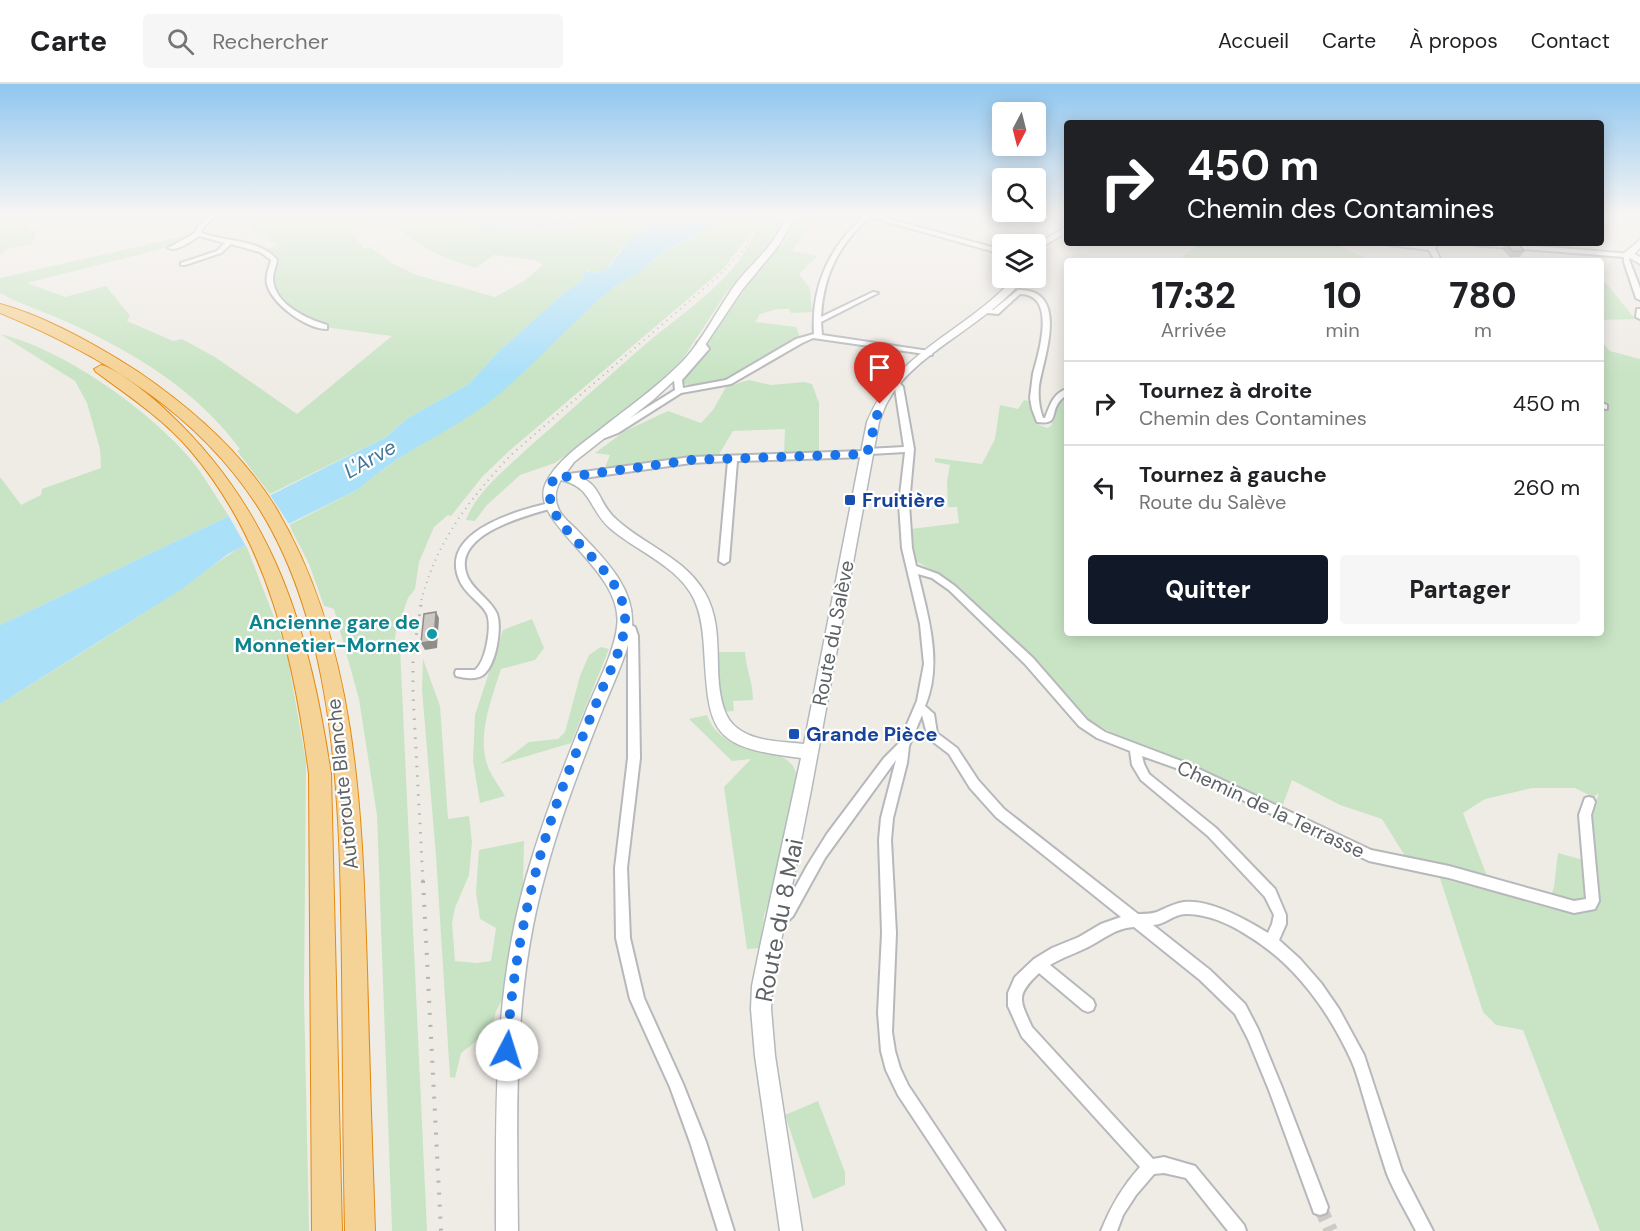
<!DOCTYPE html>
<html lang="fr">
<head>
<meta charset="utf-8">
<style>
	body { margin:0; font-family:"DM Sans",sans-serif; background:#f6f6f6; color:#202124; height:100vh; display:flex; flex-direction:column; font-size:22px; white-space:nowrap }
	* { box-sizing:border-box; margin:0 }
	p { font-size:20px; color:#757577 }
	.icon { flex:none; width:33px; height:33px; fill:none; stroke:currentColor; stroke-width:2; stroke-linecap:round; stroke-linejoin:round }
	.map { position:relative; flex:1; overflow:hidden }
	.side { position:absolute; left:1064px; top:174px; width:540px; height:378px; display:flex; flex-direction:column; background:#fff; border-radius:6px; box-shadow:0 3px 15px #0003 }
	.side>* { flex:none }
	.guide { position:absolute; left:1064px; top:36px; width:540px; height:126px; border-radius:6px; box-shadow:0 3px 15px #0003; background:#202124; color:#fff; overflow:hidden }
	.needle { width:39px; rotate:187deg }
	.controls { position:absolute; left:992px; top:18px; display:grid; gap:12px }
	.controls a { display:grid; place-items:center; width:54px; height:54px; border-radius:6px; background:#fff; box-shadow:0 3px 15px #0003; font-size:30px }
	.pin { position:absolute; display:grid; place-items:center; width:51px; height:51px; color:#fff; margin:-62px -26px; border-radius:50% 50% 50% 0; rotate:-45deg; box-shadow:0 0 6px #0007 }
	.pin .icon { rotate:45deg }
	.me { position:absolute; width:66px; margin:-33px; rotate:5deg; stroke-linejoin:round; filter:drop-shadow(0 0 4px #0008) }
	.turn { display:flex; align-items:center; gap:21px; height:126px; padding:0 24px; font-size:27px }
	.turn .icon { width:78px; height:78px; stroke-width:2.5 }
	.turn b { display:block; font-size:42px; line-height:51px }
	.eta { display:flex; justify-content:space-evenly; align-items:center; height:102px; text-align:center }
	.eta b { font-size:36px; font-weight:800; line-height:42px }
	.primary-button { display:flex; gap:12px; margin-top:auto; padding:12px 24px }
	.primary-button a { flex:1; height:69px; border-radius:6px; background:#111827; color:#fff; font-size:24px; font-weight:800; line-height:69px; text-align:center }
	.primary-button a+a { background:#f6f6f6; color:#202124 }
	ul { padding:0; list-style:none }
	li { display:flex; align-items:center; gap:18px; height:84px; padding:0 24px; border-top:2px solid #e0e0e0 }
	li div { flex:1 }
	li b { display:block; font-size:22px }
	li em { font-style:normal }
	header { display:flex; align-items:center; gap:36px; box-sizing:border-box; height:84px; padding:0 30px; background:#fff; border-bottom:2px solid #e0e0e0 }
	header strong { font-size:28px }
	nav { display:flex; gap:33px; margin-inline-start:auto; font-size:21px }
	.search { width:420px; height:54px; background:#f6f6f6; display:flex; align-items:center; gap:15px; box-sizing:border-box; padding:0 21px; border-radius:6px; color:#757577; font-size:22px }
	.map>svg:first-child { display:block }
</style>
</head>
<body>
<header>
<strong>Carte</strong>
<div class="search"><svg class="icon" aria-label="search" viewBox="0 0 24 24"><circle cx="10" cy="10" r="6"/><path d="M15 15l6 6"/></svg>Rechercher</div>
<nav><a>Accueil</a><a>Carte</a><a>À propos</a><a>Contact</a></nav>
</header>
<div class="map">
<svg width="1640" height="1147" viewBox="0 0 1640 1147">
	<rect width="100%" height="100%" fill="#efece6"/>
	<!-- industrial -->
	<path fill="#e0deda" d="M588 132 580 144 520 150 514 144 515 140Z"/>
	<!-- green -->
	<path fill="#c8e4c4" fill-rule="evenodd" d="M0 131H70V133L30 140 28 145H38L32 160 4 166V169L0 170Z
		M256 131H453C472 141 494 142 515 140L514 144 521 146 520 150 580 144 588 132 622 135 648 144C642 149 634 152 628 157 616 167 607 199 587 186L583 196 564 209 497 269 469 300 408 334 386 353 270 410 237 367 240 365C196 305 130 266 63 236 42 227 20 220 0 209V194L193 150 169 163 27 199 65 213 106 202 130 232 127 237 173 257 182 255 215 273 297 330 392 252 324 243V240C303 234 284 220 274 200L277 172 268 165 278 160 264 154 270 151 250 146ZM380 134 390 135C412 162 443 174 476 184L494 171 535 176 543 181 524 197 495 213 417 191 393 180 370 163 363 164 349 143Z
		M703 131H757L749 152 723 185 509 367 482 393 451 432 448 431 434 443 419 478 415 505 408 514 400 537 397 538 394 563H400L427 1147H392L377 731 359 615 334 525 324 522 309 480 289 441 359 405 372 393 404 371 490 317 527 285 552 258 610 206 643 185 666 166 694 154 709 138Z
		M761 131H784L770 159 726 209 682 276 635 319 555 379 520 391 486 422 475 437 466 436C476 408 507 384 528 364 566 331 603 297 641 264 685 226 746 191 761 131Z
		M798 131H833V134L824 141 812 139 792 167 818 172 799 190 810 204 812 228 791 229 789 225H777L760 230 755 238 796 243 800 254C768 274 723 308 683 300L685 294 709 265 708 258 759 185 785 157 791 140Z
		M1194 159 1337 161 1373 177H1178L1197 161Z
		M1600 198H1605L1635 235 1601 236Z
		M0 250C61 264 146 324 187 371 203 389 215 412 229 432L0 541V393L21 421 41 411 42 405 101 384 100 365 87 319 75 297Z
		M1601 257 1610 267 1640 275V1147H1600L1523 946 1496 941 1483 928 1440 794 1547 823 1554 803 1558 769 1583 776 1586 793 1599 799 1592 728 1599 709 1593 713 1575 704H1532L1485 715 1463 729 1488 795 1405 772 1382 735 1340 721 1292 696 1282 723 1182 677 1136 662 1087 635 1011 553 954 499 916 477 911 445 959 439 957 423H948L947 397 950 381 935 378V374L982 380 995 355 1000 321 1018 325 1024 316 1032 318 1037 340 1047 344 1051 342 1058 320 1066 311V549H1600Z
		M749 296 771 301 804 298 812 300 819 319V368L784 370 785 345 733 347 718 372 688 373 604 386 610 371 595 369 625 347 668 327 701 339 713 326 726 303Z
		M246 461 286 564 306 678 304 912 309 1147H0V620C57 584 114 549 170 512 196 496 218 475 246 461Z
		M532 535 544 564 535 576 501 585C492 614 476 653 488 683 492 693 500 703 505 712L480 719 473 677 475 631 503 546Z
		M601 563 609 565 571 659 500 680 529 658 558 655 565 648 580 592 589 571Z
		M716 568H745C746 585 753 598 753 616L733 617 734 627 721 628Z
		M423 575 440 622 448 735 469 732 472 758 469 791 455 824 452 839 455 877 477 879 491 877 496 844 480 835 476 808 479 766 524 757 523 806 501 918 496 927 492 945 461 969 455 994 450 993 436 772 422 606Z
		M707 631C726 682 792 652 797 694L771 812 764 831 760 864 747 865 724 703 751 675 732 677 689 635Z
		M818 1017 845 1088V1101L813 1115 785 1031Z"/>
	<!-- water -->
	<path fill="#abe0f9" d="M453 131H703L709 138C702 154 682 157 668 165 659 170 652 178 643 185 632 193 619 199 609 207 568 242 533 283 492 316 450 349 398 368 359 405L228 470 182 505 0 620V541L229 432 386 353 408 334 469 300 497 269 564 209 583 196 584 187 600 189 611 181 628 157 648 144C625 127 573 133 545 136L541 139 483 142Z"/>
	<!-- pier -->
	<path fill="#efece6" d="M268 408 291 443 247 464 227 429Z"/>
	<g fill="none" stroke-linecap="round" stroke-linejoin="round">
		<!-- street-tunnel -->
		<path stroke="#cacac6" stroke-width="14" stroke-dasharray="14 7" stroke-linecap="butt" d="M1320 1123 1331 1147"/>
		<defs>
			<path id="street" d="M210 131H216L202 145 201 149C225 158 261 155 277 176 276 182 273 189 273 195 274 220 307 235 327 241V245C306 245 272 220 267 200 265 192 269 184 271 176L260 168 231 160 221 169 185 181H181V179L217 167 225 159 199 152C190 158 177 168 168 164L195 149 197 143Z
				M866 131H875L1002 166V170L870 133C839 160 823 191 821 233L873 208 878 209 821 238 822 251 929 267H932V271L813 254 802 259 731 300 681 309 618 349 605 354H599V350L612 345 675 306 674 296 701 265 697 260 698 258H704L709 265 682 296 683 304 726 296 796 255 814 250C811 203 829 162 866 131Z
				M1387 159 1430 162 1433 159H1439L1435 164 1441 177H1435L1429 166 1390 161Z
				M1471 159H1499L1630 170 1632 172 1629 175 1630 178 1640 204V216L1636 214 1624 178V173L1474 161Z
				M1018 206C1071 205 1043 274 1039 302 1038 313 1039 323 1043 334H1045C1050 321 1053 310 1066 305V311C1064 313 1061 315 1059 318 1050 330 1059 341 1037 338L1032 325 1030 314C1031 306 1032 298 1033 290 1038 271 1058 210 1020 210L998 230 987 229 983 227 987 225 993 226Z
				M1637 225H1640V235L1636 233Z
				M892 297H898L903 303 914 365 909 420 912 464 916 482 938 490 955 502 1033 574 1087 636 1105 648 1184 678 1371 766 1449 782 1574 817 1586 815 1579 731 1585 714 1589 713 1593 714 1595 718 1591 731 1599 817 1595 825 1574 829 1449 794 1369 777 1176 684 1142 672 1144 680 1149 690 1216 744 1275 805 1286 831V840L1279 856 1300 875 1321 899 1339 925 1364 971 1402 1087 1433 1147H1416C1407 1129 1395 1110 1387 1090 1378 1063 1370 1035 1362 1008 1359 998 1356 987 1352 978 1330 929 1296 881 1250 853 1232 841 1209 830 1186 830 1173 830 1165 841 1153 841L1210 886 1245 920 1258 945 1283 1006 1328 1123 1326 1129 1320 1131 1314 1129 1269 1006 1248 955 1235 930 1200 896 1134 843C1116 844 1105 854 1090 862 1077 869 1063 873 1050 881L1093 916 1095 921 1093 926 1088 928 1083 926 1039 889C1016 911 1019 915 1032 943L1153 1075 1164 1073 1195 1082 1244 1141 1246 1147H1228L1186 1094 1164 1089 1154 1090 1136 1111 1123 1131 1117 1147H1101C1111 1122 1122 1103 1140 1083L1022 953 1008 922V909L1015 893 1034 875 1052 864 1079 853 1101 840 1121 833 996 733 970 704 949 670 928 654 922 631 909 662 907 679 893 734 891 756 896 849 892 948 895 967 900 984 908 1001 1005 1147H988L898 1011 886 986 881 967 878 929 882 849 879 756 881 734 896 676 825 774 793 832 785 840 775 843 770 841 768 837 770 833 776 830 784 824 807 782 827 750 884 674 899 659 917 617 924 580 920 540 902 464 899 420 905 368 870 370 866 373 737 377 729 477 724 480 719 477 728 377 691 379 569 396 565 393 569 390 691 373 863 367 867 365 904 363 895 304 891 299ZM918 490 932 494 949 506 1025 580 1079 642 1097 654 1130 667 1132 681 1141 696 1208 752 1265 813 1274 831 1272 840 1268 849C1247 836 1210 815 1184 818 1173 820 1166 824 1157 828 1151 830 1144 830 1138 830L1004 725 978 696 957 664 937 649 934 630 925 622C943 580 928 532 918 490Z
				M1600 318 1607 321V325L1600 324Z
				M550 419 555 422 553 424C525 432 448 451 468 494 475 508 491 516 497 530 502 544 496 582 483 591 476 596 464 594 456 592L455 589 456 586H475C486 578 492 542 487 530 480 516 462 510 457 489 446 446 519 426 550 419Z
				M625 538 635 543 638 552 640 674 627 784 630 854 644 914 683 1000 706 1058 734 1147H718L690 1058 670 1003 630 915 616 854 615 784 628 674V552L627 548 620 542Z"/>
			<path id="secondary" d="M788 131H796L779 161 742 206 693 279 653 316 574 378 566 389C605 397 594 416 617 436 646 462 685 474 705 509 727 548 710 592 726 630 730 640 740 647 749 651 766 658 786 658 804 660L867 338C897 266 965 249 1014 194H1024C988 241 913 269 888 317 884 323 882 331 879 338L811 706 772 902 771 925 775 972 802 1147H780L755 972 751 925 752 902 761 858 801 674C710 663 709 649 704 564 703 547 701 530 694 515 678 482 638 468 611 445 589 427 593 403 561 396 555 405 554 416 559 426 562 433 571 440 577 446 601 472 635 502 632 542 630 565 611 604 602 627 580 683 559 737 544 795 512 910 517 1029 518 1147H496C496 1028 493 910 526 794 542 738 563 684 585 630 595 604 614 570 617 543 626 485 526 439 546 399 558 374 588 356 611 337 636 318 661 299 683 277 702 257 716 228 732 205 743 189 758 176 770 161 777 152 782 141 788 131Z
				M1066 143V149L1045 161 1035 170V161Z
				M1640 156V164L1634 170 1640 173V180L1623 170Z"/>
			<path id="highway" d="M0 220C45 232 98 262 137 287 190 323 242 368 276 424 358 563 362 728 367 885 369 972 372 1060 375 1147H345C343 1060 343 972 342 885 340 738 340 555 260 426 200 330 102 271 0 229Z
				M101 281C119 285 157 317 171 331 277 432 310 550 331 690L342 1147H312L309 690C294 574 268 457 190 366 163 335 129 312 96 288L94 285Z"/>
		</defs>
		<!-- street casing -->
		<use href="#street" stroke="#b6b8bb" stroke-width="4"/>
		<!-- secondary casing -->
		<use href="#secondary" stroke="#b4b9bc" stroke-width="3"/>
		<!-- highway casing -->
		<use href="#highway" stroke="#e48a11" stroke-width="2"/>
		<!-- street -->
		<use href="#street" fill="#fff" fill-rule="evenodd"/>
		<!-- secondary -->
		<use href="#secondary" fill="#fff" fill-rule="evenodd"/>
		<!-- highway -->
		<use href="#highway" fill="#f5d296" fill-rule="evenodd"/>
		<!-- rail-far2 -->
		<path stroke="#b4b5b5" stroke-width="2" stroke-dasharray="1 5" stroke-linecap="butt" d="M420 522C434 460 470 414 513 369L723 188 746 163 759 131"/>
		<!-- rail-far1 -->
		<path stroke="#b4b5b5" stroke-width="3" stroke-dasharray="1.5 8" stroke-linecap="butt" d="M421 521 413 573V610L423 798"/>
		<!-- rail -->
		<path stroke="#b4b5b5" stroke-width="4" stroke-dasharray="2 10" stroke-linecap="butt" d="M423 797 441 1147"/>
	</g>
	<!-- wall -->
	<path fill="#afada9" d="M1505 159 1524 167 1520 173H1510L1502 165Z"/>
	<!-- shaded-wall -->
	<path fill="#8f8d89" d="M436 528 439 534 437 564 425 566 421 559Z"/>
	<!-- building -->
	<path fill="#ccc9c4" stroke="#8f8d89" stroke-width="1.5" d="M1505 159 1520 161 1524 167H1513Z
		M436 528 434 557 421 559 424 530Z"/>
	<!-- sky -->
	<linearGradient id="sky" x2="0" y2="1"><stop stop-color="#8fc6ef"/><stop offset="0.45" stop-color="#f8f6f4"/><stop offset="1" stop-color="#f8f6f4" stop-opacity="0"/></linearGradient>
	<rect width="1640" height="291" fill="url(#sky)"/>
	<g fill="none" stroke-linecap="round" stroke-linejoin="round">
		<!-- route -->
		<path stroke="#1a73e8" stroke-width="10" stroke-dasharray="0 18" d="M507 966C512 882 530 795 558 716 571 680 586 645 600 610 610 586 626 559 625 532 621 473 525 440 556 391L569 393 691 376 867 370 880 320"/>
	</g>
	<!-- markers -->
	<g fill="#1a4fb4" stroke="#fff" stroke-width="2">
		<rect x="844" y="410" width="12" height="12" rx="3"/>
		<rect x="788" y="644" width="12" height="12" rx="3"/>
	</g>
	<circle fill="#0f9aa8" stroke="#fff" stroke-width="2" cx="432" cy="550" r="6"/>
	<g text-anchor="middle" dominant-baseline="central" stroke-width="4.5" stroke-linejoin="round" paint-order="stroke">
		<!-- transit labels -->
		<g font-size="20" font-weight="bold" fill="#164399" stroke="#fff" text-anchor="start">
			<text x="862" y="416">Fruitière</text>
			<text x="806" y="650">Grande Pièce</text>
		</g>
		<!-- culture labels -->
		<g font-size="20" font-weight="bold" fill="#0d838f" stroke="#fff" text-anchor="end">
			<text x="420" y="538">Ancienne gare de<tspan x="420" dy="23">Monnetier-Mornex</tspan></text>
		</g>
		<!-- street labels -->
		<g font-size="20" fill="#5d6265" stroke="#fff">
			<text transform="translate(833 549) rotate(-79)">Route du Salève</text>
			<text transform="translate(342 700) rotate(-96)">Autoroute Blanche</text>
			<text transform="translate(1271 725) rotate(25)">Chemin de la Terrasse</text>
		</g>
		<!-- water labels -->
		<g font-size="21" font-style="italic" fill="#437799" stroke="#fff">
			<text transform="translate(370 375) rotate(-30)">L'Arve</text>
		</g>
		<!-- near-street labels -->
		<g font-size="24" fill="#5d6265" stroke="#fff">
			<text transform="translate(779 836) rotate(-79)">Route du 8 Mai</text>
		</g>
	</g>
</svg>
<div class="controls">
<a><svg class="needle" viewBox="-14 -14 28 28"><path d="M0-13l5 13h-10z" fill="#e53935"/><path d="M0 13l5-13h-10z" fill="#757577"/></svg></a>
<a><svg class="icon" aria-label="search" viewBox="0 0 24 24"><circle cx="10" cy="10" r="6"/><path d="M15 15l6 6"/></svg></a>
<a><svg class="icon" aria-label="layers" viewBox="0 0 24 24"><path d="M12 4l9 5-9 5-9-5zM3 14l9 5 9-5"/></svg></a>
</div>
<div class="pin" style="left:880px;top:320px;background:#d93025"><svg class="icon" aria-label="arrive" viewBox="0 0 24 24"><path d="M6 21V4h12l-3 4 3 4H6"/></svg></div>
<svg class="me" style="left:507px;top:966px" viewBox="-20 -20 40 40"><circle r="19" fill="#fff"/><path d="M0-13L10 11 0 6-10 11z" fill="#1a73e8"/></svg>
<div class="guide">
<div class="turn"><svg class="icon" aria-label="right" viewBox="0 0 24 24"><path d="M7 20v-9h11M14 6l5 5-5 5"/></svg><div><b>450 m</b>Chemin des Contamines</div></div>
</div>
<section class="side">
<div class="eta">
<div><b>17:32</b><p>Arrivée</p></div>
<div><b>10</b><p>min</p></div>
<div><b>780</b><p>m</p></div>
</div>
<ul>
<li><svg class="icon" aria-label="right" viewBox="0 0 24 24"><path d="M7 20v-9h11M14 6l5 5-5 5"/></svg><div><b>Tournez à droite</b><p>Chemin des Contamines</p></div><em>450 m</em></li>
<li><svg class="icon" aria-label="left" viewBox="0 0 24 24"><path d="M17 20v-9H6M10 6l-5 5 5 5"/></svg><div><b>Tournez à gauche</b><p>Route du Salève</p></div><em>260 m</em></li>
</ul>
<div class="primary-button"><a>Quitter</a><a>Partager</a></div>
</section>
</div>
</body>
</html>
